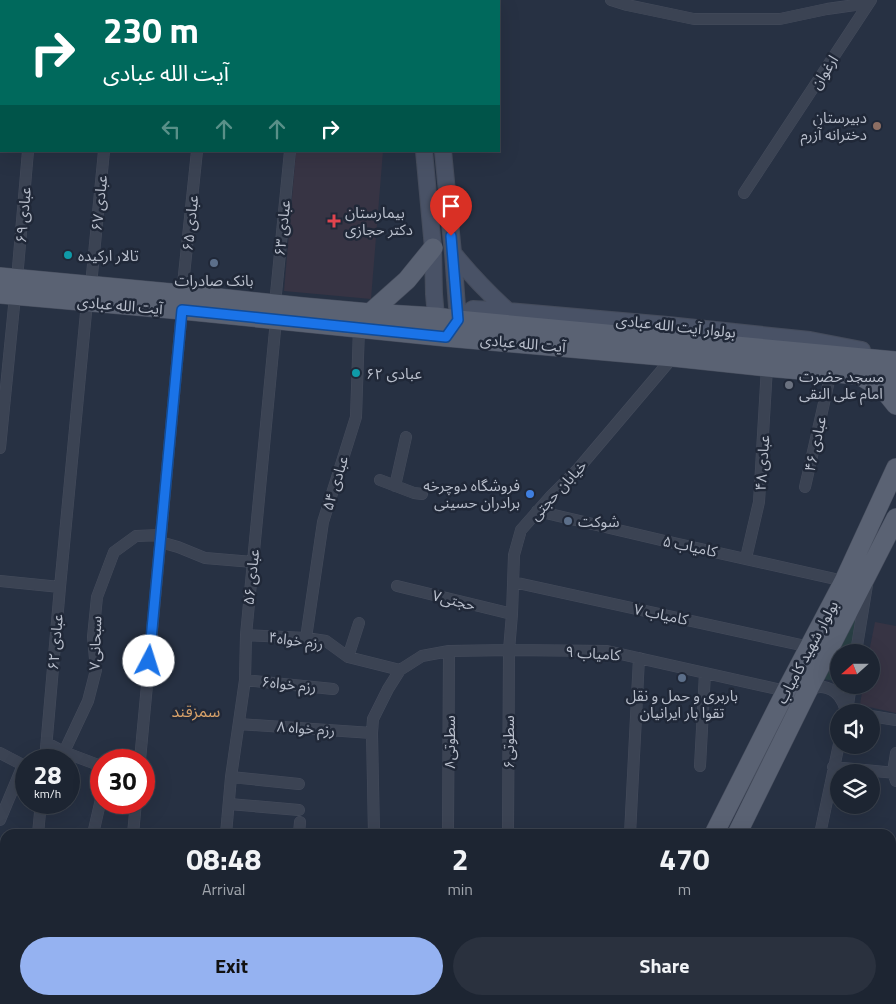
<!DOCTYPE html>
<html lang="en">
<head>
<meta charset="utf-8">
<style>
	body { margin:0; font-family:"Titillium Web","Noto Sans Arabic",sans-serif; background:#2a313e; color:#f1f3f6; height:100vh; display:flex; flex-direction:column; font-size:19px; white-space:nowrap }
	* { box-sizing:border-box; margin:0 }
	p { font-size:16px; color:#a0a5ac }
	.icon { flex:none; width:28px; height:28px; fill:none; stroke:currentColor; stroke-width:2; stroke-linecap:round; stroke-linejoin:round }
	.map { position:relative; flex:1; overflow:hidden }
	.side { position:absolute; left:0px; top:829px; width:896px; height:176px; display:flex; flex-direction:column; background:#1d2532; border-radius:15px 15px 0 0; box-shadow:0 5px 20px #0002,0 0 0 1px #3b424d }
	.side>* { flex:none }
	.hud { position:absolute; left:0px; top:0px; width:500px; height:152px; box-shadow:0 5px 20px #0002,0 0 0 1px #3b424d; background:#00695c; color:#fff; overflow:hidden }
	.needle { width:32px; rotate:249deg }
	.tools { position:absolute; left:830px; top:644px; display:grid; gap:10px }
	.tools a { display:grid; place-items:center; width:50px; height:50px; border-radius:50%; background:#1d2532; box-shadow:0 5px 20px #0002,0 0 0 1px #3b424d; font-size:25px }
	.speed { position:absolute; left:15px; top:749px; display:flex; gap:10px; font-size:25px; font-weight:700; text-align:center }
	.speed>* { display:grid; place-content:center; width:65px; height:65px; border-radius:50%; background:#1d2532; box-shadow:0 5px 20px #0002,0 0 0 1px #3b424d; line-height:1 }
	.speed small { font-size:12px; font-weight:400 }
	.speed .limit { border:8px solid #d22; background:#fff; color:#111 }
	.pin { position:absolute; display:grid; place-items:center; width:42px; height:42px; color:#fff; margin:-51px -21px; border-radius:50% 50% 50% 0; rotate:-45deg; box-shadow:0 0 5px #0007 }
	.pin .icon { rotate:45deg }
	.me { position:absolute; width:55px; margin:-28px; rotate:5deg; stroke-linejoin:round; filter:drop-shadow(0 0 4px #0008) }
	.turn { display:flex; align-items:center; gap:18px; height:105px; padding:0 20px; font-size:22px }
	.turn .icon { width:65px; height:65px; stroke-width:2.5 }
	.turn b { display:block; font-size:35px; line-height:42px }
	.lanes { display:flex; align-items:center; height:48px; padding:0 20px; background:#0003; justify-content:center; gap:25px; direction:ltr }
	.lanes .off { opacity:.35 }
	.eta { display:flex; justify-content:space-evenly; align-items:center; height:85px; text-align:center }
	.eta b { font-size:30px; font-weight:700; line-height:35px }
	.primary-button { display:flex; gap:10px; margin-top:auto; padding:10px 20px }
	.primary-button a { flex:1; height:58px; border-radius:30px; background:#95b2f1; color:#111; font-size:20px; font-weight:700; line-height:58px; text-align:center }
	.primary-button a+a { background:#2a313e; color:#f1f3f6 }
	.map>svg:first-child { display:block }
</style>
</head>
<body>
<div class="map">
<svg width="896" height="1004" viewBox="0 0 896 1004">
	<rect width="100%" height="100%" fill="#273143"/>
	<!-- medical -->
	<path fill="#373444" d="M296 151H383L371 299 284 291Z
		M875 622 896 626V713L860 705 863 685H871V652H869Z"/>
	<!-- green -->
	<path fill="#293f44" d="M858 613 850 652H839V684L835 681 823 679Z"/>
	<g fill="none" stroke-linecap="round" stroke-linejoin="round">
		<defs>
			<path id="minor" d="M611 0 627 5 694 19H780L827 9 869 3
				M42 1V0
				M119 1V0
				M212 1V0
				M305 1V0
				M744 193 871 0
				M17 279 28 151
				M91 285 104 151
				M182 294 197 151
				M275 304 290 151
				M0 448 15 296
				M380 480 414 493 422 494
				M395 486 406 437
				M805 487 831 372
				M537 511 665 541 844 581
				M160 542 178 547 205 558 253 562
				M746 558 759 502 767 367
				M0 581 60 587
				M513 582 810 647
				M397 586 512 614
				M246 635 306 638 326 641 348 657 400 670
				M306 638 323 522 356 417 359 328
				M856 652 867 585
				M348 657 359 623
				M245 680 333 689
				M808 692C819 682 836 688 842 701 844 704 845 709 846 712
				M847 711 851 685
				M871 716 896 720
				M239 724 372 733
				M47 743 64 752 101 766
				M64 752 88 701 96 670 93 637 97 597 114 552 136 536 161 535
				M0 753 23 765H26
				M896 753 893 772 896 781
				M45 760 60 587 87 302
				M140 760 182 310
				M700 766 705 673
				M833 767 896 773
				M231 777 299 784
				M229 804 299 810
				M0 820 23 765
				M38 834 41 802
				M93 834 101 799
				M133 834 136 802
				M226 834 231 777 245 680 246 635 276 320
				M299 834 300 822
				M374 834 372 733 373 719 388 689 400 670 422 656 449 651 509 650 607 651 786 691
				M448 834 449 651
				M508 834 509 650 512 614 514 555 521 530 551 496 578 469 673 357
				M630 834 639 658
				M820 834 839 744
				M891 1000 896 1001
				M22 1004 23 1000
				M118 1004V1000
				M209 1004V1000
				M286 1004V1000
				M355 1004V1000
				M451 1004V1000
				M552 1004 553 1000
				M786 1004 787 1000
				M869 1004 870 1000"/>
			<path id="secondary" d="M409 0V1
				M428 0V1
				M424 151 433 248 434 294 436 317 446 337 458 320 453 253 443 151
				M453 253C470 274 488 293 508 311
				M458 320 473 309 508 311 668 325 810 340 862 350"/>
			<path id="primary" d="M0 277 182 294 303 307 370 313 436 317 458 320 896 361
				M0 294 182 310 446 337 673 357 767 367 858 375 896 380
				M370 313 407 280 433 248
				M864 378 884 390 896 405
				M714 834 786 691 844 581 896 468
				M737 834 806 694 896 518
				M629 1004 631 1000
				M653 1004 655 1000"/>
		</defs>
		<!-- minor casing -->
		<use href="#minor" stroke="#454c5c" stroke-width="12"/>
		<!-- secondary casing -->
		<use href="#secondary" stroke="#454c5c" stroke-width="18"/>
		<!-- primary casing -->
		<use href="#primary" stroke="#454c5c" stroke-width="20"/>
		<!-- minor -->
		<use href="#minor" stroke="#3b4353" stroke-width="11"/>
		<!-- secondary -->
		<use href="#secondary" stroke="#495266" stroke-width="16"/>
		<!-- primary -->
		<use href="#primary" stroke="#5a6273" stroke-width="19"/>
	</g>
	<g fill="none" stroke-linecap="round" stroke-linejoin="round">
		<defs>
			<path id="route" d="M149 661 182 310 446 337 458 320 451 236"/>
		</defs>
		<!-- route casing -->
		<use href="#route" stroke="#114b97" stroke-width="12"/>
		<!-- route -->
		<use href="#route" stroke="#1a73e8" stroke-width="9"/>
	</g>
	<!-- markers -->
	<circle fill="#8d6e63" stroke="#202838" stroke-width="2" cx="877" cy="126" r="5"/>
	<path fill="#e0444e" stroke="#202838" stroke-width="2" d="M331.5 213.5h5v5h5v5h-5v5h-5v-5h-5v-5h5z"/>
	<g fill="#0f9aa8" stroke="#202838" stroke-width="2">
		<circle cx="68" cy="255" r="5"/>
		<circle cx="356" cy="373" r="5"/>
	</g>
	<g fill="#5c6f8a" stroke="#202838" stroke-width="2">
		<circle cx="214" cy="263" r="5"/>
		<circle cx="568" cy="521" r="5"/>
		<circle cx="682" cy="678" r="5"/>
	</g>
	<circle fill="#6b7280" stroke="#202838" stroke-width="2" cx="789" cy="385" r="5"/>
	<circle fill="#3f7fe0" stroke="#202838" stroke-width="2" cx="530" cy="494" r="5"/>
	<g text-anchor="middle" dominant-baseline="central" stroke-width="5" stroke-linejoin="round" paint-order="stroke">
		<!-- street labels -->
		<g font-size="15" fill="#b9bfcc" stroke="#202838">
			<text transform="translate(824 72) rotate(-57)">ارغوان</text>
			<text transform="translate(99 203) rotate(-84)">عبادی ۶۷</text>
			<text transform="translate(23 215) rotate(-85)">عبادی ۶۹</text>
			<text transform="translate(190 223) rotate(-84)">عبادی ۶۵</text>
			<text transform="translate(282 228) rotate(-84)">عبادی ۶۳</text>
			<text transform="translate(120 305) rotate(5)">آیت الله عبادی</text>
			<text transform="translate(676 326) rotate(6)">بولوار آیت الله عبادی</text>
			<text transform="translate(523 343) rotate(5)">آیت الله عبادی</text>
			<text transform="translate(815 444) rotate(-78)">عبادی ۴۶</text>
			<text transform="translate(762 463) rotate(-86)">عبادی ۴۸</text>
			<text transform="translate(335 483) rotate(-73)">عبادی ۵۴</text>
			<text transform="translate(558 490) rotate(-47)">خیابان حجتی</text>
			<text transform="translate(690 546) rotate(12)">کامیاب ۵</text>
			<text transform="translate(251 577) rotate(-84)">عبادی ۵۶</text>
			<text transform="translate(454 600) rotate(14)">حجتی۷</text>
			<text transform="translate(661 614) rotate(12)">کامیاب ۷</text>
			<text transform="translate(296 640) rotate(7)">رزم خواه۴</text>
			<text transform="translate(55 642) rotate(-85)">عبادی ۶۲</text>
			<text transform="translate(95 643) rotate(-88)">سبحانی۷</text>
			<text transform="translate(807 652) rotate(-62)">بولوار شهید کامیاب</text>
			<text transform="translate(593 653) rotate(4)">کامیاب ۹</text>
			<text transform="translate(289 684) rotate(6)">رزم خواه۶</text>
			<text transform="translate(306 728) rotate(4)">رزم خواه ۸</text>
			<text transform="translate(449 742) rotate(-90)">سطوتی۸</text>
			<text transform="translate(508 742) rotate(-90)">سطوتی۶</text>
		</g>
		<!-- poi labels -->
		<g font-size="15" fill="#b9bfcc" stroke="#202838" text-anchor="start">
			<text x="867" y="117" text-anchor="end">دبیرستان<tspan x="867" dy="17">دخترانه آزرم</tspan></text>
			<text x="345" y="212">بیمارستان<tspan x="345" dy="17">دکتر حجازی</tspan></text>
			<text x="78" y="255">تالار ارکیده</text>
			<text x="214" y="280" text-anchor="middle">بانک صادرات</text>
			<text x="366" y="373">عبادی ۶۲</text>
			<text x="799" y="376">مسجد حضرت<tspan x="799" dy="17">امام علی النقی</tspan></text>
			<text x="520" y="485" text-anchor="end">فروشگاه دوچرخه<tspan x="520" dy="17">برادران حسینی</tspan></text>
			<text x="578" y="521">شوكت</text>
			<text x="682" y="695" text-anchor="middle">باربری و حمل و نقل<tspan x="682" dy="17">تقوا بار ایرانیان</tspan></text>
		</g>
		<!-- neighbourhood labels -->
		<g font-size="16" fill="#d7a169" stroke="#202838">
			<text x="196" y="711">سمزقند</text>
		</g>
	</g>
</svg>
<div class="tools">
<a><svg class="needle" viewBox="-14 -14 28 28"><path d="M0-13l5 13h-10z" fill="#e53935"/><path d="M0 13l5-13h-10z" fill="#a0a5ac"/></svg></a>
<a><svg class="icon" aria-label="sound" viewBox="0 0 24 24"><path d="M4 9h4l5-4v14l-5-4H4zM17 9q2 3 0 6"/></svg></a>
<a><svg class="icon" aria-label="layers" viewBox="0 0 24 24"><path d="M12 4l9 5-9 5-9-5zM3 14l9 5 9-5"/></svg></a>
</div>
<div class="speed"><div>28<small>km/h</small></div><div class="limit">30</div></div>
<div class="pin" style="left:451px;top:236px;background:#d93025"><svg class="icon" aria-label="arrive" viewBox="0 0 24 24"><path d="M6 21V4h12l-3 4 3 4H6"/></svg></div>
<svg class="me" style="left:149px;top:661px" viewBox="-20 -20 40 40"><circle r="19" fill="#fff"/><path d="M0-13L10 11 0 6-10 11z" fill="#1a73e8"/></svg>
<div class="hud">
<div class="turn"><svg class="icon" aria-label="right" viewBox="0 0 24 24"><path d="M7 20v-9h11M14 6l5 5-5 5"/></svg><div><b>230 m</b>آیت الله عبادی</div></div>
<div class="lanes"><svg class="icon off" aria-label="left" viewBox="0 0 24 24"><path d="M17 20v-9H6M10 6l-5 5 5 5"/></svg><svg class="icon off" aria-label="ahead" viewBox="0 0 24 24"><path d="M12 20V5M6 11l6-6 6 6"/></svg><svg class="icon off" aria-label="ahead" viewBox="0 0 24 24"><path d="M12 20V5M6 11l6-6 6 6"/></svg><svg class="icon" aria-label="right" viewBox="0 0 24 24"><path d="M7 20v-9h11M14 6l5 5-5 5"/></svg></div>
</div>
<section class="side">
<div class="eta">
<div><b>08:48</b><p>Arrival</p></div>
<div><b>2</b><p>min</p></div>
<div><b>470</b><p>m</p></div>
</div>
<div class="primary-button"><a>Exit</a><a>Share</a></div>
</section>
</div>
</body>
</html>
